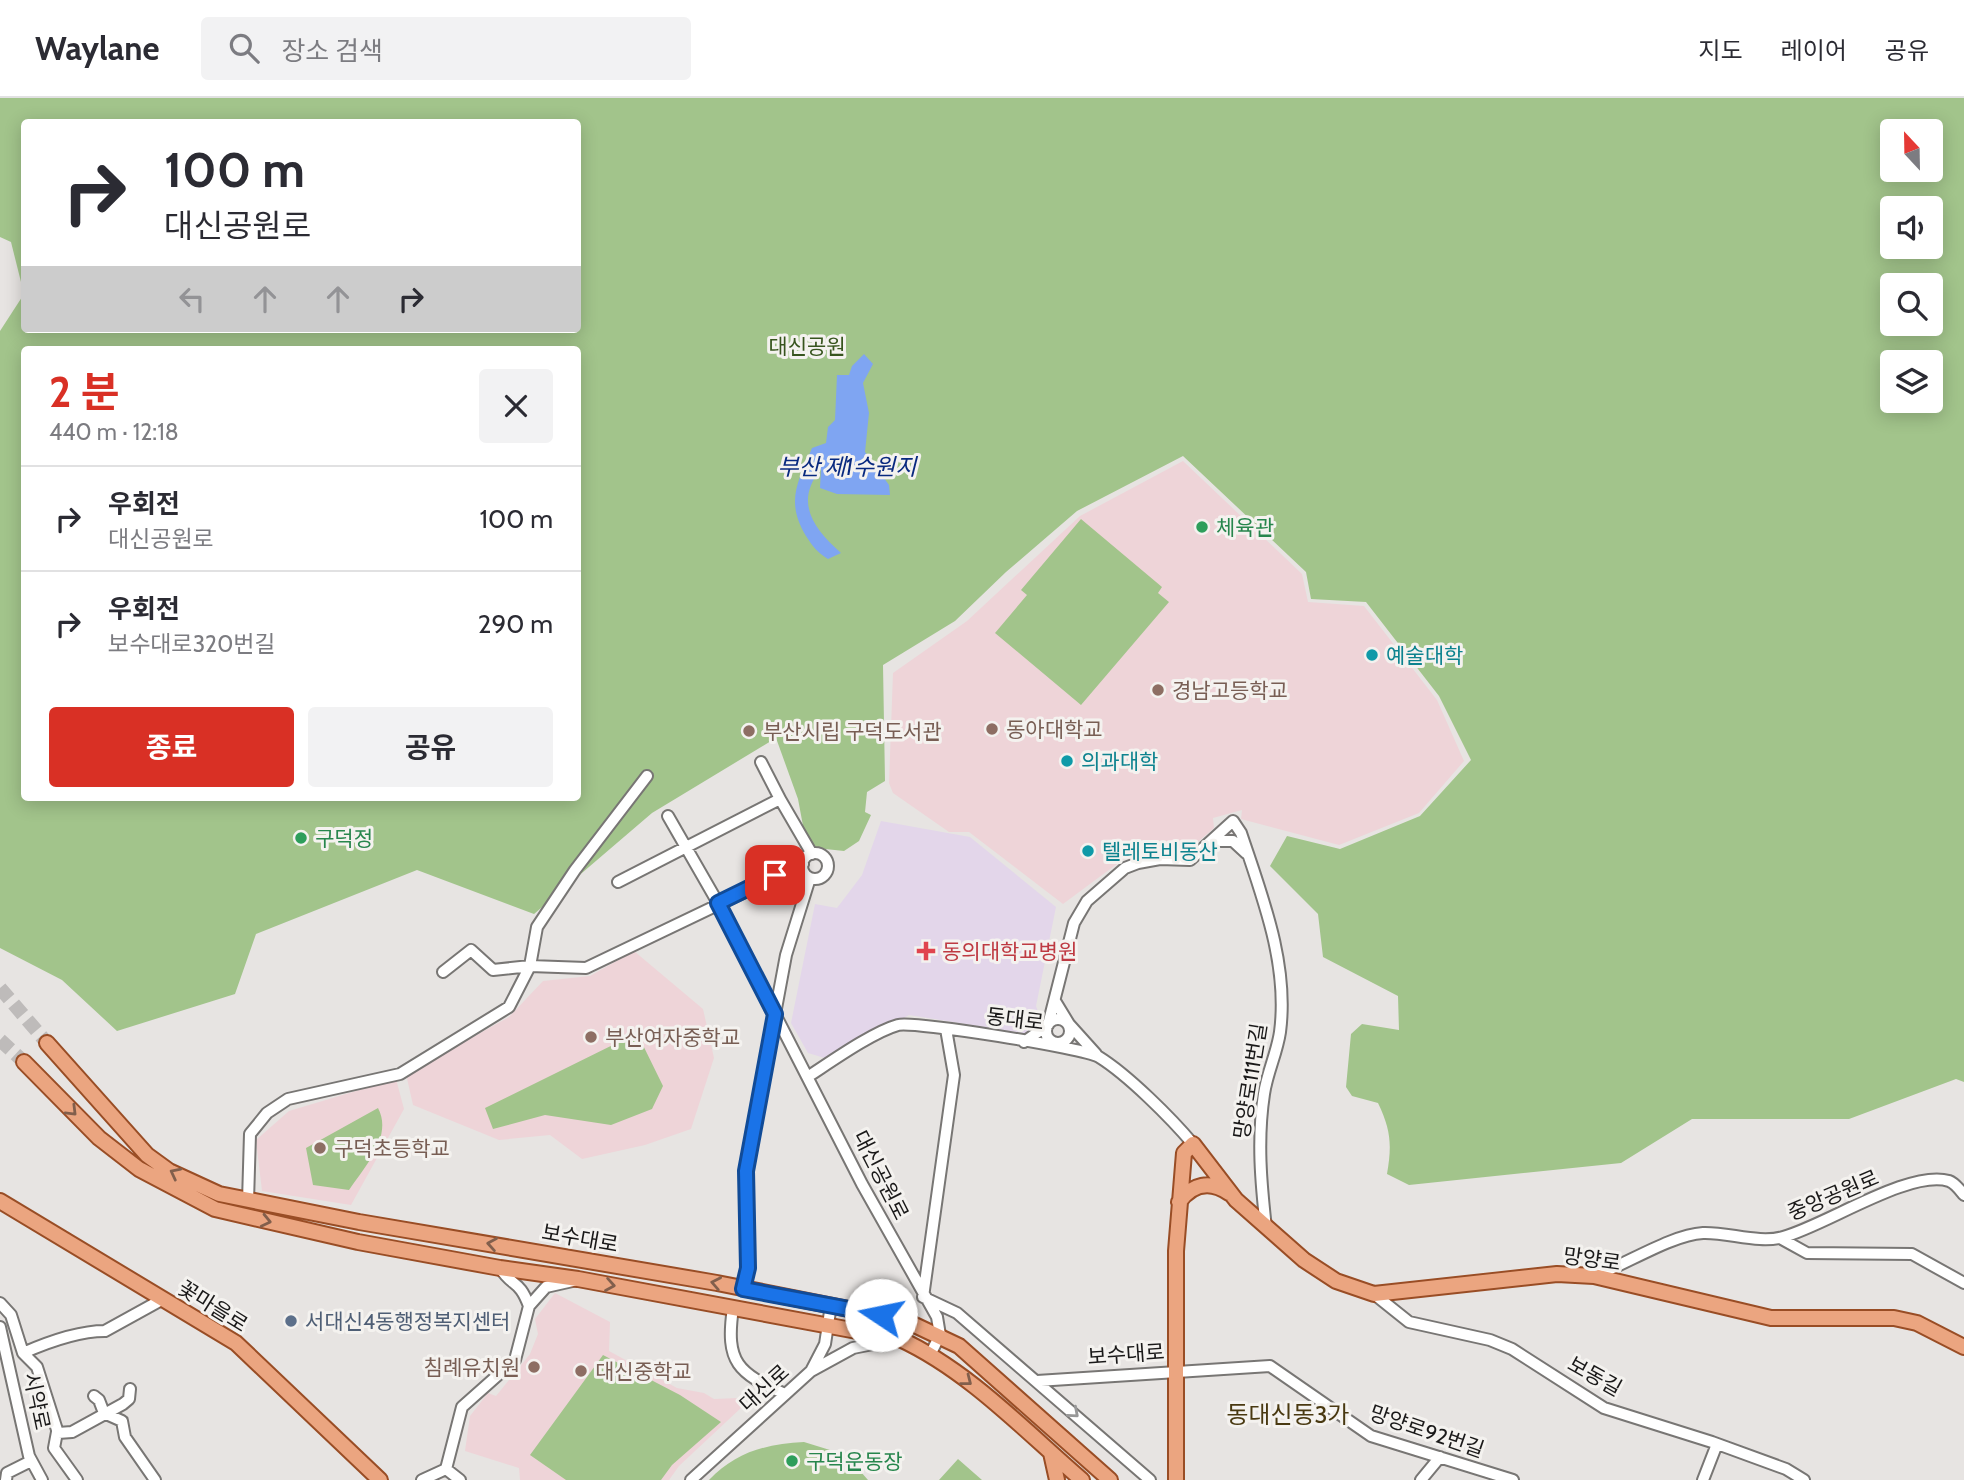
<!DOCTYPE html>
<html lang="ko">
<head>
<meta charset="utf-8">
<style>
	body { margin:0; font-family:Cabin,"Noto Sans KR",sans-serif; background:#f2f2f3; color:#2b2b33; height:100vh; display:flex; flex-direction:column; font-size:26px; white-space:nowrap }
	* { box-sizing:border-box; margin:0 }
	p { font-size:23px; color:#7c7c81 }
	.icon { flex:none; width:38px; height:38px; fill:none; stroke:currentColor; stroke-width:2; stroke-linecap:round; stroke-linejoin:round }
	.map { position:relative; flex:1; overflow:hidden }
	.drawer { position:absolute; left:21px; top:248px; width:560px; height:455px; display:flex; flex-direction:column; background:#fff; border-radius:7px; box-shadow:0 4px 18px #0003 }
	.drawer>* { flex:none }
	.top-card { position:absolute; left:21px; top:21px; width:560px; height:214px; border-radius:7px; box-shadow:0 4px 18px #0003; background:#fff; color:#2b2b33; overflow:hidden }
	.needle { width:46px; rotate:338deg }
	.controls { position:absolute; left:1880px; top:21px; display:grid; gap:14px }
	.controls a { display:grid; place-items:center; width:63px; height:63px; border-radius:7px; background:#fff; box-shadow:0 4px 18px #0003; font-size:35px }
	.pin { position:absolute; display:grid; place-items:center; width:60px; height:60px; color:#fff; margin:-30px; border-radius:14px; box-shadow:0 4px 10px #0006 }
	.me { position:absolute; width:77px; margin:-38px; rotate:281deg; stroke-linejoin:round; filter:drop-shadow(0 0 5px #0008) }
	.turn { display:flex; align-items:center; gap:24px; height:147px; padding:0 28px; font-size:32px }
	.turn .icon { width:91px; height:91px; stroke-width:2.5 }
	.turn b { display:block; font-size:49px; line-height:60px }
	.lanes { display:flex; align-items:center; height:66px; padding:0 28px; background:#0003; justify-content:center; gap:35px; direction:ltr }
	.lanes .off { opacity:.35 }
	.round { display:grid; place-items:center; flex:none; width:74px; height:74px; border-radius:7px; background:#f2f2f3 }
	.summary { display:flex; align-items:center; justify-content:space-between; height:119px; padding:0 28px }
	h1 { font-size:42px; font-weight:700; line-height:52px; color:#d93025 }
	.primary-button { display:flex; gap:14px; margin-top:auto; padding:14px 28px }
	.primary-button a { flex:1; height:80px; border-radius:7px; background:#d93025; color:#fff; font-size:28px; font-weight:700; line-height:80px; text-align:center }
	.primary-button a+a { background:#f2f2f3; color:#2b2b33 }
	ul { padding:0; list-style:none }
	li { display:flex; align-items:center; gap:21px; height:105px; padding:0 28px; border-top:2px solid #e1e1e2 }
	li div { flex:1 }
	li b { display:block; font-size:26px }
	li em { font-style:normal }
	header { display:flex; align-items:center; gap:42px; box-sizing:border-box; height:98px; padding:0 35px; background:#fff; border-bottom:2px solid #e1e1e2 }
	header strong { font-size:33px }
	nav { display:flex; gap:38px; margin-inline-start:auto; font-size:24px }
	.search { width:490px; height:63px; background:#f2f2f3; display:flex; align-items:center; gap:18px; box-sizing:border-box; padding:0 24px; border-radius:7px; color:#7c7c81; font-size:26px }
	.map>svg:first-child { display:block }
</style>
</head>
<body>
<header>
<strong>Waylane</strong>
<div class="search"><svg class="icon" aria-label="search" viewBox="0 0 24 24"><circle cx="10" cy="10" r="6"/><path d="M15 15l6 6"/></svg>장소 검색</div>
<nav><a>지도</a><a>레이어</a><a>공유</a></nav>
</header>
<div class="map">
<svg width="1964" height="1382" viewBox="0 0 1964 1382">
	<rect width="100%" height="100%" fill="#e7e4e2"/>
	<!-- education -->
	<path fill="#eed4d8" d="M1183 363 1302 476 1308 504 1364 508 1437 602 1464 663 1419 715 1339 747 1241 721 1242 712 1213 720 1214 730 1183 757 1153 750 1129 757 1063 806 969 734H949L893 695 889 685 893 575 967 523 1080 418Z
		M634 853 703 911 714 960 691 1031 645 1047 582 1061 550 1037 499 1042 413 1007 406 976 509 919 543 883 590 878Z
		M396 981 404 1011 351 1107 262 1093 256 1042 289 1013Z
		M555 1195 610 1224 609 1253 677 1290 704 1295 714 1301 738 1300 742 1309 679 1368 669 1382H520L519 1370 465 1353 470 1318 488 1295 496 1298 530 1256 538 1236 535 1221Z"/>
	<!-- medical -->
	<path fill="#e3d6ea" d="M881 723 970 739 1056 809 1036 908 1040 919 1029 936 909 917 828 961 808 955 791 925 815 806 837 810 862 777Z"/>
	<!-- green -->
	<path fill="#a2c48b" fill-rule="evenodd" d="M0 0H1964V984L1956 981 1849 1021H1692L1621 1065 1409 1087 1387 1076C1392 1047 1391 1032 1378 1005L1352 998 1346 989 1351 936 1362 926 1399 932 1398 898 1323 859 1318 816 1270 768 1287 738 1340 751 1420 718 1471 662 1439 598 1366 504 1311 501 1306 474 1183 358 1077 413 1006 474 955 523 883 567 885 683 867 694 865 714 871 717 859 743 844 753 807 749 798 701 776 640 652 715 534 816 417 772 256 836 235 896 117 933 62 882 0 850V233L24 196V231H578V24H24V196L11 144 0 139ZM1892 33H1930V72H1892ZM1892 110H1930V149H1892ZM1892 187H1930V226H1892ZM24 252H578V700H24ZM1892 264H1930V303H1892Z
		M1081 421 1162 489 1158 495 1169 504 1081 607 995 535 1027 497 1021 492Z
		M637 935 663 988 652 1011 611 1027 545 1017 493 1031 485 1010Z
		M378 1010C393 1038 365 1069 349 1092L313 1087 306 1050Z
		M603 1257 680 1297 721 1324 672 1367 661 1382H566L530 1357Z
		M804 1344 846 1357 868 1382H709C736 1354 766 1346 804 1344Z
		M958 1361 982 1382H939Z"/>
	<!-- water -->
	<path fill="#7fa5f2" d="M864 256 873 266 863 285 869 315 865 354 889 387 890 397 837 396 820 390 821 371C794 404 813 430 841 455L828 461C817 454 813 449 806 438 785 403 798 384 812 350L826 345 828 329 835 322 837 277H849L852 268Z"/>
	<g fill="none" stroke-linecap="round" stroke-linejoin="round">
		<!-- major-tunnel -->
		<path stroke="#bebbba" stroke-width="14" stroke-dasharray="14 7" stroke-linecap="butt" d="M0 890 47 945
			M0 942 24 964"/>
		<defs>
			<path id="minor" d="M780 701 812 756
				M668 718 718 805 775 916 745 1073 748 1170 743 1191
				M1212 743H1233L1246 755
				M802 768a13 13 0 1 1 26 0a13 13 0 1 1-26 0Z
				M810 780 786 857 775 916 862 1086 937 1219 940 1237 931 1255
				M618 784 780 701 761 664
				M443 874 471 852 493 872 530 868 537 829 575 772 647 678
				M1055 903 1069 926 1096 956
				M1046 933a12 12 0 1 1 24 0a12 12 0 1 1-24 0Z
				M946 931 954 977 923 1199 957 1215 1150 1382
				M1024 944 1048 927 1074 825 1087 803 1125 770 1138 765 1160 761 1190 762 1233 723 1241 735C1262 798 1289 866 1280 934 1277 955 1267 975 1264 996 1257 1042 1261 1085 1266 1130
				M809 978C832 963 873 934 898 927 914 923 1084 950 1099 959 1128 977 1171 1020 1193 1046
				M248 1103 250 1036 267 1015 288 1001 400 976 509 909 530 868 586 870 803 766
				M1780 1140 1807 1155 1912 1156 1964 1185
				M500 1170C513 1190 519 1181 529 1208
				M1594 1178C1627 1166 1671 1137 1703 1135 1728 1134 1759 1146 1783 1139 1825 1128 1909 1071 1949 1083 1955 1085 1960 1092 1964 1097
				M1374 1196 1409 1224 1490 1242 1512 1251 1604 1310 1712 1344 1786 1371 1804 1382
				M0 1205 11 1217 23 1255 37 1269 58 1335 72 1334 123 1306 129 1301 130 1291
				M733 1210C725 1265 738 1275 785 1296
				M0 1229 29 1358 42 1382
				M23 1255C48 1244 78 1233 105 1233L163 1201
				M811 1273 853 1250 893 1242
				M1037 1283 1270 1268 1371 1338 1513 1382
				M94 1298 99 1302 104 1315 122 1323 125 1339 155 1382
				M57 1334 54 1350 77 1382
				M446 1371 462 1309 515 1262 529 1208 546 1189 577 1182
				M446 1371 460 1382
				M6 1382 7 1375 31 1363
				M422 1382 446 1371
				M691 1382 811 1273 825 1246 831 1207
				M1421 1382 1440 1359
				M1703 1382 1717 1346"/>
			<path id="major" d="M47 945 147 1057 169 1073 219 1096 359 1124 717 1185 904 1222 959 1248 1110 1382
				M24 964 99 1040 139 1071 215 1111 358 1144 500 1170 578 1181 900 1241C969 1273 1025 1333 1082 1382
				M0 1103 236 1245 380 1382
				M1179 1104C1192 1086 1210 1082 1229 1095
				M1051 1355 1057 1382
				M1176 1382V1153L1184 1055 1193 1046 1236 1102 1304 1162 1336 1183 1374 1196 1557 1176 1594 1178 1771 1220H1894L1917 1225 1964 1249"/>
		</defs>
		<!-- minor casing -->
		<use href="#minor" stroke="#787674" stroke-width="14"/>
		<!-- major casing -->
		<use href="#major" stroke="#994d25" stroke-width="18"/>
		<!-- minor -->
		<use href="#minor" stroke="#fff" stroke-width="10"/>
		<!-- major -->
		<use href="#major" stroke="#eba580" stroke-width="14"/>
	</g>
	<!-- one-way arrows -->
	<defs><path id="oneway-chevron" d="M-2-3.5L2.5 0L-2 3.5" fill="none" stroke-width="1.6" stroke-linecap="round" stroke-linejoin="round" transform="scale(1.75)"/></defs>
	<g stroke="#825f4c">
		<use href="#oneway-chevron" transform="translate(72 1013) rotate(45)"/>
		<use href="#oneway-chevron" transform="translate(175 1075) rotate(-153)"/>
		<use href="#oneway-chevron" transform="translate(266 1123) rotate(13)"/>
		<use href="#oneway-chevron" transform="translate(492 1146) rotate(-170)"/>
		<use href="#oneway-chevron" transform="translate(716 1185) rotate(-169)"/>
		<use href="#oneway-chevron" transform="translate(610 1187) rotate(10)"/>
		<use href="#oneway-chevron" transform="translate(967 1283) rotate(38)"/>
	</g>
	<use stroke="#989898" href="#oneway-chevron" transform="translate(1074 1315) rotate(41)"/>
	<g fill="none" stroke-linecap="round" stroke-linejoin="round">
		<defs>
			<path id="route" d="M775 777 718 805 775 916 746 1073 748 1170 743 1191 881 1217"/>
		</defs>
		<!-- route casing -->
		<use href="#route" stroke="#114b97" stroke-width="18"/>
		<!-- route -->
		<use href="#route" stroke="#1a73e8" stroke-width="12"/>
	</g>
	<!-- markers -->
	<g fill="#2e9e5b" stroke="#f4f2ef" stroke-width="2.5">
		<circle cx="1202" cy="429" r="7"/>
		<circle cx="301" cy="740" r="7"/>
		<circle cx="792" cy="1363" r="7"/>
	</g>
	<g fill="#0f9aa8" stroke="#f4f2ef" stroke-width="2.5">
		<circle cx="1372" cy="557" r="7"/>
		<circle cx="1067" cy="663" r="7"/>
		<circle cx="1088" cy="753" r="7"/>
	</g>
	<g fill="#8d6e63" stroke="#f4f2ef" stroke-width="2.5">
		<circle cx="1158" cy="592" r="7"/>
		<circle cx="992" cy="631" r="7"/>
		<circle cx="749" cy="633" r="7"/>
		<circle cx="591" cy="939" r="7"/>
		<circle cx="320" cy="1050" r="7"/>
		<circle cx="534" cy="1269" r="7"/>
		<circle cx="581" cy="1273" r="7"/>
	</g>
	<path fill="#e0444e" stroke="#f4f2ef" stroke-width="2.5" d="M922.5 842.5h7v7h7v7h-7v7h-7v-7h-7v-7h7z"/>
	<circle fill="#5c6f8a" stroke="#f4f2ef" stroke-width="2.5" cx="291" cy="1223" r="7"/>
	<g text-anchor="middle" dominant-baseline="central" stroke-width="6" stroke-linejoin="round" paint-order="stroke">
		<!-- park labels -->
		<g font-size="21" fill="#37551e" stroke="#f4f2ef">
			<text x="807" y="248">대신공원</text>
		</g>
		<!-- leisure labels -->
		<g font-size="21" fill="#27864d" stroke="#f4f2ef" text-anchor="start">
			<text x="1216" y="429">체육관</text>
			<text x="315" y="740">구덕정</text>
			<text x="806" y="1363">구덕운동장</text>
		</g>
		<!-- culture labels -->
		<g font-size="21" fill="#0d838f" stroke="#f4f2ef" text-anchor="start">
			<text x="1386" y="557">예술대학</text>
			<text x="1081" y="663">의과대학</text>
			<text x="1102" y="753">텔레토비동산</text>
		</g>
		<!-- education labels -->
		<g font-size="21" fill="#785e54" stroke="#f4f2ef" text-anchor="start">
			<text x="1172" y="592">경남고등학교</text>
			<text x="1006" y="631">동아대학교</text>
			<text x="763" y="633">부산시립 구덕도서관</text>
			<text x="605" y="939">부산여자중학교</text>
			<text x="334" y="1050">구덕초등학교</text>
			<text x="520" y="1269" text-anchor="end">침례유치원</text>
			<text x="595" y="1273">대신중학교</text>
		</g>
		<!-- health labels -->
		<g font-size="21" fill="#be3a42" stroke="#f4f2ef" text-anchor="start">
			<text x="942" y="853">동의대학교병원</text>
		</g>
		<!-- street labels -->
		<g font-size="21" fill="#1a1919" stroke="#f4f2ef">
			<text transform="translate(1015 921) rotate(7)">동대로</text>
			<text transform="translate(1250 983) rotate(-81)">망양로111번길</text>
			<text transform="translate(881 1077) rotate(63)">대신공원로</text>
			<text transform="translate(1833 1097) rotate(-23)">중앙공원로</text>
			<text transform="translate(580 1140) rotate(10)">보수대로</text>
			<text transform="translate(1592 1161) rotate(8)">망양로</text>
			<text transform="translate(213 1208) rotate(32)">꽃마을로</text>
			<text transform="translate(1126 1256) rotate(-4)">보수대로</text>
			<text transform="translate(1595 1278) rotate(29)">보동길</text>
			<text transform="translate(764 1290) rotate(-42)">대신로</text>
			<text transform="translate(37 1303) rotate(78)">시약로</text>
			<text transform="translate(1427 1333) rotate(19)">망양로92번길</text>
		</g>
		<!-- service labels -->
		<g font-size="21" fill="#4e5e75" stroke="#f4f2ef" text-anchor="start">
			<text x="305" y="1223">서대신4동행정복지센터</text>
		</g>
		<!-- water labels -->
		<g font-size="23" font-style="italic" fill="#08297f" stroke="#f4f2ef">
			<text x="847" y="369">부산 제1수원지</text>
		</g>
		<!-- quarter labels -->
		<g font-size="24" fill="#493911" stroke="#f4f2ef">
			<text x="1288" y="1316">동대신동3가</text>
		</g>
	</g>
</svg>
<div class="controls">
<a><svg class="needle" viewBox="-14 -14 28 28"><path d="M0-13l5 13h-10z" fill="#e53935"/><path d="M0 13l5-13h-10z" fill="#7c7c81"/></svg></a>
<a><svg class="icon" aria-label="sound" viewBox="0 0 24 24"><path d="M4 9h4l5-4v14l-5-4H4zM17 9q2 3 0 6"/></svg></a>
<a><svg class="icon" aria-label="search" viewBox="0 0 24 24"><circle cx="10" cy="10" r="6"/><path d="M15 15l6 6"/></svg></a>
<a><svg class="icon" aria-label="layers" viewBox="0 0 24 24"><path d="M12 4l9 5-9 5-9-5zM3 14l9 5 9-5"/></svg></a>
</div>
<div class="pin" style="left:775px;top:777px;background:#d93025"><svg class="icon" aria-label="arrive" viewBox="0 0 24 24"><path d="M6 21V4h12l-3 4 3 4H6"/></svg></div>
<svg class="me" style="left:881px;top:1217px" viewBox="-20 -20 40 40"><circle r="19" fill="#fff"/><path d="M0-13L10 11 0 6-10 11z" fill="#1a73e8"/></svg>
<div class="top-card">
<div class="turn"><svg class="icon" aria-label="right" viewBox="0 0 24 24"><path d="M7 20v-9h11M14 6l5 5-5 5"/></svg><div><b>100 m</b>대신공원로</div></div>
<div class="lanes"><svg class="icon off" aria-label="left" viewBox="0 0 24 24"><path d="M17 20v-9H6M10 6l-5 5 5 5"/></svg><svg class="icon off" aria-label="ahead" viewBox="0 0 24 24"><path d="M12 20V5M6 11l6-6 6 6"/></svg><svg class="icon off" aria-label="ahead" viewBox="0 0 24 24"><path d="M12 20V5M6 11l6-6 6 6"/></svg><svg class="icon" aria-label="right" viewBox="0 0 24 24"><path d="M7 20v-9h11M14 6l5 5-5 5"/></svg></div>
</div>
<section class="drawer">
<div class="summary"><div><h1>2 분</h1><p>440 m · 12:18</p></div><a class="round"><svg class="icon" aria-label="close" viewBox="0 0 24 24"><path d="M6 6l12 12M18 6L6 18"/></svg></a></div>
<ul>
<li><svg class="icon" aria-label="right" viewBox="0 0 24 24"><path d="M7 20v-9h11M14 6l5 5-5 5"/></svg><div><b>우회전</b><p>대신공원로</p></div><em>100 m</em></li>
<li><svg class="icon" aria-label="right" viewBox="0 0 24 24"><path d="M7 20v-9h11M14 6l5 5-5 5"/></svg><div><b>우회전</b><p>보수대로320번길</p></div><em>290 m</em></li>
</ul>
<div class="primary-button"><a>종료</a><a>공유</a></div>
</section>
</div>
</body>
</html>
